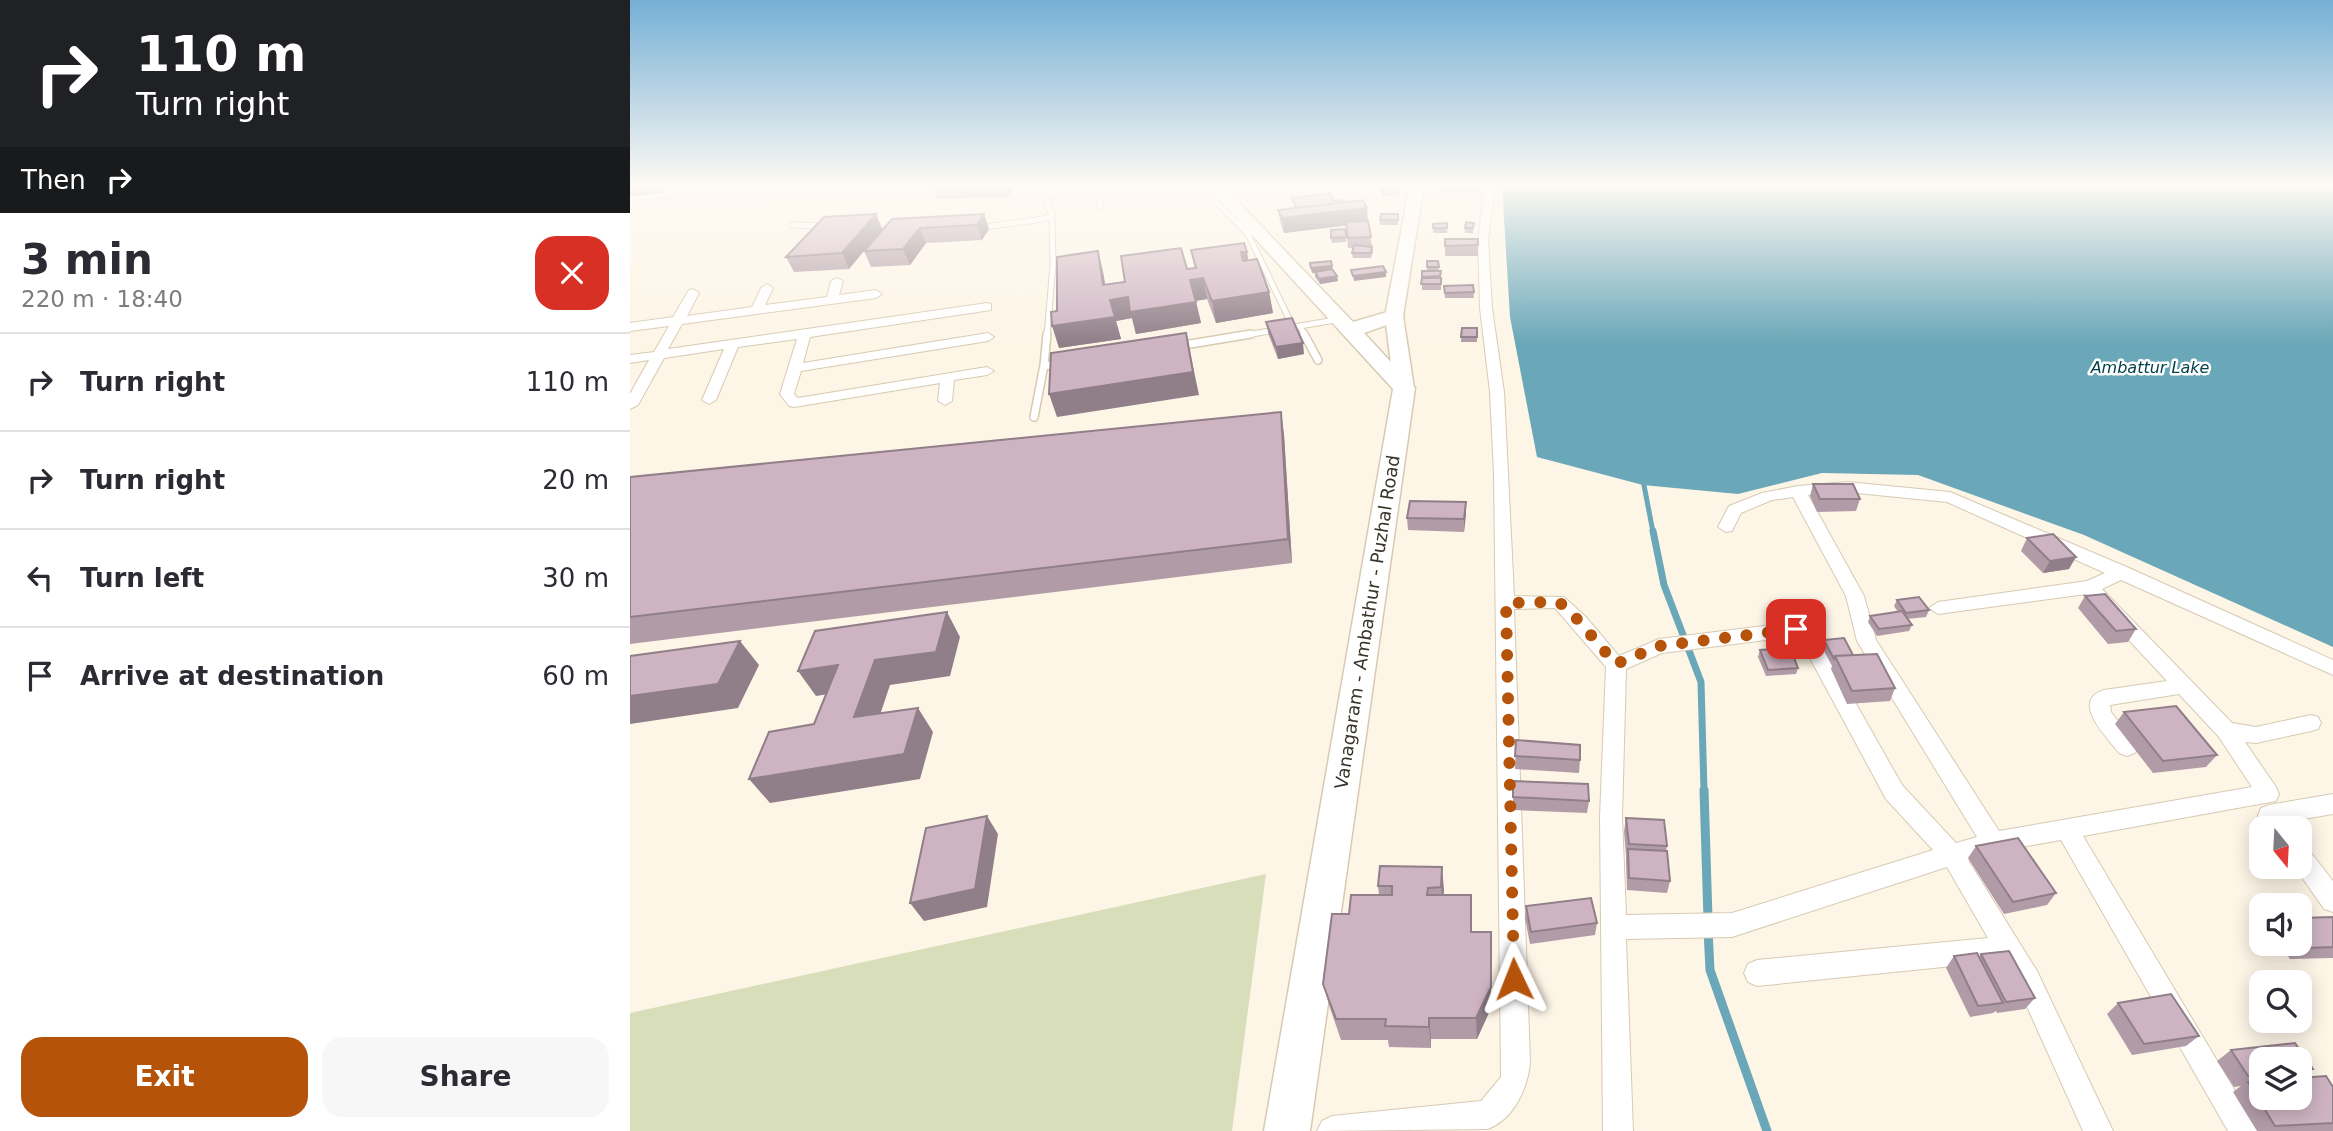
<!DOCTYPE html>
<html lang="en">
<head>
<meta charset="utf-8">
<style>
	body { margin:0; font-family:"DejaVu Sans",sans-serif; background:#f7f7f7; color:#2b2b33; height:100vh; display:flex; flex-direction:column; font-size:26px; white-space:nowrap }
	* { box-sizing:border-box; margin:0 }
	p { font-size:23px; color:#7c7c81 }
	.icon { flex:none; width:38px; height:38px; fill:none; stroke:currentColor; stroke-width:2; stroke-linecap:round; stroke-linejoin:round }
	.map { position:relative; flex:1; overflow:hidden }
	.drawer { display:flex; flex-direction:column; background:#fff; width:630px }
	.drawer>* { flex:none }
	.hud { background:#202124; color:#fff; overflow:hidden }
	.needle { width:46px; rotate:162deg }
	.buttons { position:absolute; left:1619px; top:816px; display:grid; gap:14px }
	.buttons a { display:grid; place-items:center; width:63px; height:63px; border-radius:14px; background:#fff; box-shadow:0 4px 18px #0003; font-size:35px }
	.pin { position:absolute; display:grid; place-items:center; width:60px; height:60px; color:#fff; margin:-30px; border-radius:14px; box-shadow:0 4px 10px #0006 }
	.me { position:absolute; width:77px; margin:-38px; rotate:358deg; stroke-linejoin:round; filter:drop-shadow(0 0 5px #0008) }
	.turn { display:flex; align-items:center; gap:24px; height:147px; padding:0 21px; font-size:32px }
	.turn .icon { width:91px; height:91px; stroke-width:2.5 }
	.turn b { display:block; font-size:49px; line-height:60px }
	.then { display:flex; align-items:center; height:66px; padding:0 21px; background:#0003; gap:14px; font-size:26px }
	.round { display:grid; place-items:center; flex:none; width:74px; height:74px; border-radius:21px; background:#f7f7f7 }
	.summary { display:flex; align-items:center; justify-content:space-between; height:119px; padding:0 21px }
	h1 { font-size:42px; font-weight:700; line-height:52px }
	.action { display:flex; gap:14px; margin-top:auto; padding:14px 21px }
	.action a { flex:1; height:80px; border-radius:21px; background:#b45309; color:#fff; font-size:28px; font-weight:700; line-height:80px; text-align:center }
	.action a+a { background:#f7f7f7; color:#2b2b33 }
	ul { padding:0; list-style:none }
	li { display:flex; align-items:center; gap:21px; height:98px; padding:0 21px; border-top:2px solid #e1e1e2 }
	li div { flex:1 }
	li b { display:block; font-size:26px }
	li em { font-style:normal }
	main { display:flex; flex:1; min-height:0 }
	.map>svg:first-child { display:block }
</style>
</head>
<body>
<main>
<section class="drawer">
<div class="hud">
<div class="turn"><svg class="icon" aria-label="right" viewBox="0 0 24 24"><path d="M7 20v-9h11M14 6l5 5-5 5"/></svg><div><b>110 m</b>Turn right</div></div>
<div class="then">Then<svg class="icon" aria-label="right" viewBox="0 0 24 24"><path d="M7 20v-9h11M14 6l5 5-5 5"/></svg></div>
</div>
<div class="summary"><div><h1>3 min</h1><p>220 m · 18:40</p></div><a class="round" style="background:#d93025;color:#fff"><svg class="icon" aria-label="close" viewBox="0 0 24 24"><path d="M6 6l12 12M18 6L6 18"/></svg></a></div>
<ul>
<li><svg class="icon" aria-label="right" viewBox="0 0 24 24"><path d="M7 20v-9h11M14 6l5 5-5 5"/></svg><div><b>Turn right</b></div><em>110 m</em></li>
<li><svg class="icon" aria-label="right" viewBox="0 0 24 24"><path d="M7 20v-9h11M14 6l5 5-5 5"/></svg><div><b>Turn right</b></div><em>20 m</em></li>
<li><svg class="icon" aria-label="left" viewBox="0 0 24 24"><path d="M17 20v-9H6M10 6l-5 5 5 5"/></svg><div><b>Turn left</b></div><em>30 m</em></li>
<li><svg class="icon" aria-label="arrive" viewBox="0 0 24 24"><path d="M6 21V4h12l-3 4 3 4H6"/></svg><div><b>Arrive at destination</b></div><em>60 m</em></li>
</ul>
<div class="action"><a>Exit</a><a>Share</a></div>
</section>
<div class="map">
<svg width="1703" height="1131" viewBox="0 0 1703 1131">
	<rect width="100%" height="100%" fill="#fdf5e6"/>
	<!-- green -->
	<path fill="#d9deba" d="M636 874 602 1131H0V1013Z"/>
	<!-- water -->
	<path fill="#6aa7b8" d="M872 185H1703V647L1454 535 1288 475 1192 473 1108 494 1013 485 907 457 880 317Z"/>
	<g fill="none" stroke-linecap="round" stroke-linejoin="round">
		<!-- stream-far2 -->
		<path stroke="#6aa7b8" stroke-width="5" d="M1013 480 1023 532"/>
		<!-- stream-far1 -->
		<path stroke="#6aa7b8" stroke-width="7" d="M1023 531 1034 585 1071 682 1074 791"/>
		<!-- stream -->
		<path stroke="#6aa7b8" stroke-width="9" d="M1074 790 1078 919
			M1078 930 1080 970 1137 1131"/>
		<defs>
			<path id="service-far1" d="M570 185 618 234 663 327
				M470 207 468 188 471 185
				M162 225 196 226
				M347 228 414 219 422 215 416 198 419 195 468 188
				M670 326 711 319
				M417 336 423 265 422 215
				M610 336 670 326 675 336"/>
			<path id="service" d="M674 334 688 360
				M548 346 621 334
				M414 365 417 334
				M404 417 414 365 430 366"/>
			<path id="minor" d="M855 185H865L858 240 862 308 874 392 884 596 934 597 955 616 989 656 1029 639 1166 622 1182 626 1272 785 1326 843 1347 837 1227 641 1216 596 1163 497 1142 500 1111 513 1102 531 1096 532 1088 527 1099 506 1132 493 1168 486 1217 482 1320 492 1499 568 1703 660V675L1491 580 1472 589 1602 723 1626 727 1681 715 1688 717 1691 723 1688 729 1681 731 1626 743 1615 742 1646 787 1649 794 1646 801 1453 836 1629 1131H1598L1431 840 1363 852 1338 860 1407 971 1483 1131H1453L1389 989 1372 961 1127 986 1118 982 1114 973 1118 964 1127 960 1358 938 1317 867 1102 937 996 939 1003 1131H973L970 817 976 667 925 608 884 609 900 1062C898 1088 884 1119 858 1129L687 1131 692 1121 702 1116 851 1101 871 1077 864 474 860 392 850 308 848 240ZM1217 492 1317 502 1475 573 1457 581 1308 602 1299 608 1308 614 1456 594 1537 681 1474 690C1439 701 1478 738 1489 753L1497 756 1505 753 1508 747 1481 712 1480 705 1549 694 1589 737 1622 787 1369 831 1246 640 1234 596 1178 495ZM1168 636 1256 799 1303 850 1102 913 996 915 992 817 996 669 1032 653Z
				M51 189 56 192 54 194 0 201V195Z
				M207 278 213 281 209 295 246 290 252 294 246 298 52 324 38 349 357 303 361 304V310L180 337 173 363 358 333 364 337 358 341 171 371 164 394 168 398 357 367 364 371 357 375 324 380 322 401 315 405 308 401 310 383 164 407 159 406 150 394 167 339 108 347 86 400 79 404 72 400 94 349 34 358 8 405 0 409V394L19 360 0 363V355L24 352 39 326 0 331V323L43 317 59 290 63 289 69 293 57 316 122 307 131 288 137 284 143 288 135 305 197 297 201 281Z
				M1703 794V814L1639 825 1631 822 1628 815 1631 808 1639 805Z
				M1670 845 1678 849 1703 881V912L1694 909 1664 866H1670Z"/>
			<path id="secondary" d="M780 185H794L773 316 784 388 774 394 764 388 755 316Z"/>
			<path id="primary" d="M576 185H592L723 322 764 310 771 312 774 316 771 320 734 333 785 388 680 1131H634L763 389Z"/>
		</defs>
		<!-- service-far1 casing -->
		<use href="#service-far1" stroke="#d7cab2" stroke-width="7"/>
		<!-- service casing -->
		<use href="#service" stroke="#d7cab2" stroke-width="10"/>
		<!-- minor casing -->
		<use href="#minor" stroke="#d7cab2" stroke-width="2"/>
		<!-- secondary casing -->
		<use href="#secondary" stroke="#d7cab2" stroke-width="3"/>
		<!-- primary casing -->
		<use href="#primary" stroke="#d7cab2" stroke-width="3"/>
		<!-- service-far1 -->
		<use href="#service-far1" stroke="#fff" stroke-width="5"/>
		<!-- service -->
		<use href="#service" stroke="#fff" stroke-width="7"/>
		<!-- minor -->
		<use href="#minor" fill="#fff" fill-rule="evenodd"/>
		<!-- secondary -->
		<use href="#secondary" fill="#fff" fill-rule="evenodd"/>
		<!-- primary -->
		<use href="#primary" fill="#fff" fill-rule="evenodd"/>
	</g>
	<!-- wall -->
	<path fill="#b19ba7" d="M301 185H386L377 197 307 199Z
		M752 185H771L769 195 752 196Z
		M812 185H848V192L812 193Z
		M662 198 714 202 738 223 743 252 741 258H723L722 253 723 248H718L716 225 654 233 651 225 648 210 664 208Z
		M246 214 252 229 219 269 164 272 156 257Z
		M354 214 359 229 352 240 296 243 280 265 241 267 234 251 262 219Z
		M768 214V225H750V220Z
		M817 223V233H803V224Z
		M844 223 843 233H835V228Z
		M715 229 716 242 702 243 701 238Z
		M815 239H848V256H815Z
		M561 250 617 252 618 260 639 292 643 313 586 323 577 299 566 301 571 323 506 334 502 318 486 321 491 339 429 348 427 311 468 251 473 272 475 285 565 268Z
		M797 261H808L809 271 811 278V290H792V271H797Z
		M680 263 703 269 707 276 708 281 690 284 685 277V273H682Z
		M843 285 844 298H815L814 286Z
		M636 322 674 354 648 359 638 333Z
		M832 328H847V342H831Z
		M651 412 654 435 662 563 0 644V477Z
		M1183 484 1230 499 1226 511 1187 512 1180 496Z
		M836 502 834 532 778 530 777 518Z
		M1397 538 1439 569 1413 573 1391 551Z
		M1455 596 1506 629 1498 642 1478 644 1448 608Z
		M1267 600 1299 610 1296 617 1277 619 1282 625 1279 631 1247 636 1238 622 1240 616 1268 612 1264 606Z
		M1194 640 1223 655 1265 688 1260 701 1217 704 1201 669 1202 666 1192 647Z
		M1130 650 1168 668 1166 674 1136 676 1128 657Z
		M1494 712 1587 755 1576 767 1523 773 1485 724Z
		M886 740 950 760 949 773 885 769Z
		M883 781 959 801 957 813 883 810Z
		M996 818 1037 846 1036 851 1040 881 1037 893 997 890 996 861V856L994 831Z
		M1346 846 1426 893 1417 905 1374 914 1338 858Z
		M812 867 813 895 841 932 861 1008 847 1039H801V1048L759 1047 758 1040H711L699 1005 693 984 719 914 749 895 748 886Z
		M896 906 967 923 965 935 900 944 895 918Z
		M1703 917V958L1660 959 1649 943H1670V918Z
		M1351 954 1405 998 1395 1009 1367 1013 1366 1011 1363 1013 1340 1017 1316 968 1324 956 1349 957Z
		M1488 1003 1569 1036 1556 1046 1502 1055 1477 1014Z
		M1665 1043 1683 1069 1670 1078V1059H1631V1097H1670V1078L1696 1076 1703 1087V1131H1627L1603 1092 1611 1086 1604 1087 1587 1061 1601 1050Z"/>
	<!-- shaded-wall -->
	<path fill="#907e88" d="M5 185H38L33 193 0 196V186Z
		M373 185H386L377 197Z
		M737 208 738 223 654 233 652 218Z
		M246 214 252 229 219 269 212 253Z
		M354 214 359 229 352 240 347 225Z
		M290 228 296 243 280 265 273 249Z
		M468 251 473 272 479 306 473 285Z
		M611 252H617L620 272 614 273Z
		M702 266 703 271 682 273 681 268Z
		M756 272V277L724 281 723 276Z
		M707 276 708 281 690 284 689 279Z
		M573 278 577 299 564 301 560 280Z
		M639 292 643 313 586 323 582 301Z
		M498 297 566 302 571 323 506 334 502 318 486 321 491 339 429 348 422 326 480 300Z
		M556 333 569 395 427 417 419 394Z
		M673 343 674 354 648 359 646 347Z
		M651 412 654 435 662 563 658 539Z
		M836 502V515L834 532V519Z
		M1446 557 1439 569 1413 573 1420 561Z
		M317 612 330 637 320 676 260 685 241 742 224 717 245 660Z
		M110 641 129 665 108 708 0 724V696Z
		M208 665 224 690 186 696 168 671Z
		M288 708 303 732 290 779 140 803 119 779Z
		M357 816 368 834 357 907 294 921 280 903Z
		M812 867 814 890 813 911 811 887Z
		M861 987V1008L847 1039 846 1018Z
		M799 1018 801 1039V1048L799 1027Z"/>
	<!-- building -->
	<path fill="#ceb4c2" stroke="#907e88" stroke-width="2" d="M752 185H770L769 191H752Z
		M700 193 704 201 713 200 714 202 667 208 662 198Z
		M733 200 737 208 652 218 648 210Z
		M246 214 212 253 156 257 194 217Z
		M354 214 347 225 290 228 273 249 234 251 262 219Z
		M751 214H768V220H750Z
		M738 221 741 237 718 238 716 222Z
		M836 222 844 223 843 228H835Z
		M817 223V228H803V224Z
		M715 229 716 237 701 238V230Z
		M815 239H848V245L815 246Z
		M614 243 617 252H611L613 261 627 259 639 292 582 301 573 278 560 280 566 302 500 312 498 297 480 300 485 317 422 326 421 312 427 311V257L468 251 473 285 495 282 491 256 551 248 557 269 566 268 561 250Z
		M724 245 742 247 741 253H722Z
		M701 261 702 266 681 268 680 263Z
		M797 261H808L809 267H797Z
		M753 266 756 272 723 276 721 270Z
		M702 269 707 276 689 279 685 272Z
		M792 271H811L810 276 792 277Z
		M792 278H811V284H791Z
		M843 285 844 292 815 293 814 286Z
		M662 318 673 343 646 347 636 322Z
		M832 328H847V337H831Z
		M556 333 563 372 419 394 421 353Z
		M651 412 658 539 0 617V477Z
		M1183 484H1223L1230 499H1190Z
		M780 501 836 502 834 519 777 518Z
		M1423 534 1446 557 1420 561 1397 538Z
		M1475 594 1506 629 1486 631 1455 596Z
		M1289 597 1299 610 1276 613 1267 600Z
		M1272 611 1282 625 1249 629 1240 616Z
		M317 612 306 652 245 660 224 717 288 708 274 754 119 779 139 732 184 724 208 665 168 671 185 631Z
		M1214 638 1223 655 1205 656 1204 659 1194 640Z
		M110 641 88 684 0 696V656Z
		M1160 648 1168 668 1138 670 1130 650Z
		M1247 654 1265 688 1222 691 1205 656Z
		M1546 706 1587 755 1533 761 1494 712Z
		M886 740 950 745V760L885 756Z
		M883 781 958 784 959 801 883 797Z
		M357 816 345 889 280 903 296 828Z
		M996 818 1034 820 1037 846 999 844Z
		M1388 838 1426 893 1383 902 1346 846Z
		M998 849 1037 851 1040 881 999 878Z
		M750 866 812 867 811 887 798 888 797 895H841V932H861V987L846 1018H799V1027L755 1026 756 1019H706L693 984 702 914H719L721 895H762V886H748Z
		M961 898 967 923 901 932 896 906Z
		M1703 917V947L1675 948 1670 941V918Z
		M1379 951 1405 998 1376 1002 1351 954Z
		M1347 953 1373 1003 1348 1006 1324 956Z
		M1541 994 1569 1036 1514 1044 1488 1003Z
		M1665 1043 1683 1069 1670 1071V1059H1631V1075L1618 1076 1601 1050Z
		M1696 1076 1703 1087V1123L1645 1126 1618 1082 1631 1081V1097H1670V1078Z"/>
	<!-- sky -->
	<linearGradient id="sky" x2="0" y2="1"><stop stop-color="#75afd5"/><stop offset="0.54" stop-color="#fefaf4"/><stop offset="1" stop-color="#fefaf4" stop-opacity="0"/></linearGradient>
	<rect width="1703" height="344" fill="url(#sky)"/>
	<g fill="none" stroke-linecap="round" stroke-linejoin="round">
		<!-- route -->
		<path stroke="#b45309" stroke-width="12" stroke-dasharray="0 21.6" d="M884 979 876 603 928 602C939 606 974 652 986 664L1029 646 1166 629"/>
	</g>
	<g text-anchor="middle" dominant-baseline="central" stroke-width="5" stroke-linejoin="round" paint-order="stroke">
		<!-- far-water labels -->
		<g font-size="16" font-style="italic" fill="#05404d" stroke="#fff">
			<text x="1520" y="367">Ambattur Lake</text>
		</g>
		<!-- street labels -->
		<g font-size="18" fill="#39342a" stroke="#fff">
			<text transform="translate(737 622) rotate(-81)">Vanagaram - Ambathur - Puzhal Road</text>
		</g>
	</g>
</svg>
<div class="buttons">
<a><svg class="needle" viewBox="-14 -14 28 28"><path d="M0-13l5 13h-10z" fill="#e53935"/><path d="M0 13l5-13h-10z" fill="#7c7c81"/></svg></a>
<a><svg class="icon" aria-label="sound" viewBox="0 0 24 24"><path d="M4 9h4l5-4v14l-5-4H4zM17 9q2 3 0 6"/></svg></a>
<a><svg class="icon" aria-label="search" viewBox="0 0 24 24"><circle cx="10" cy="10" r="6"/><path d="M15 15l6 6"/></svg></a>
<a><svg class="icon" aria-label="layers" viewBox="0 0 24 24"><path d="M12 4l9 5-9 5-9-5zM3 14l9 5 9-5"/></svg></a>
</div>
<div class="pin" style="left:1166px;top:629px;background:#d93025"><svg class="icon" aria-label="arrive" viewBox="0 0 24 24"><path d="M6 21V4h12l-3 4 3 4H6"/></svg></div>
<svg class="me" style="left:884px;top:979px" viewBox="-20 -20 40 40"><path d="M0-17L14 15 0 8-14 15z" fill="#b45309" stroke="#fff" stroke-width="4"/></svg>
</div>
</main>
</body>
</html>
